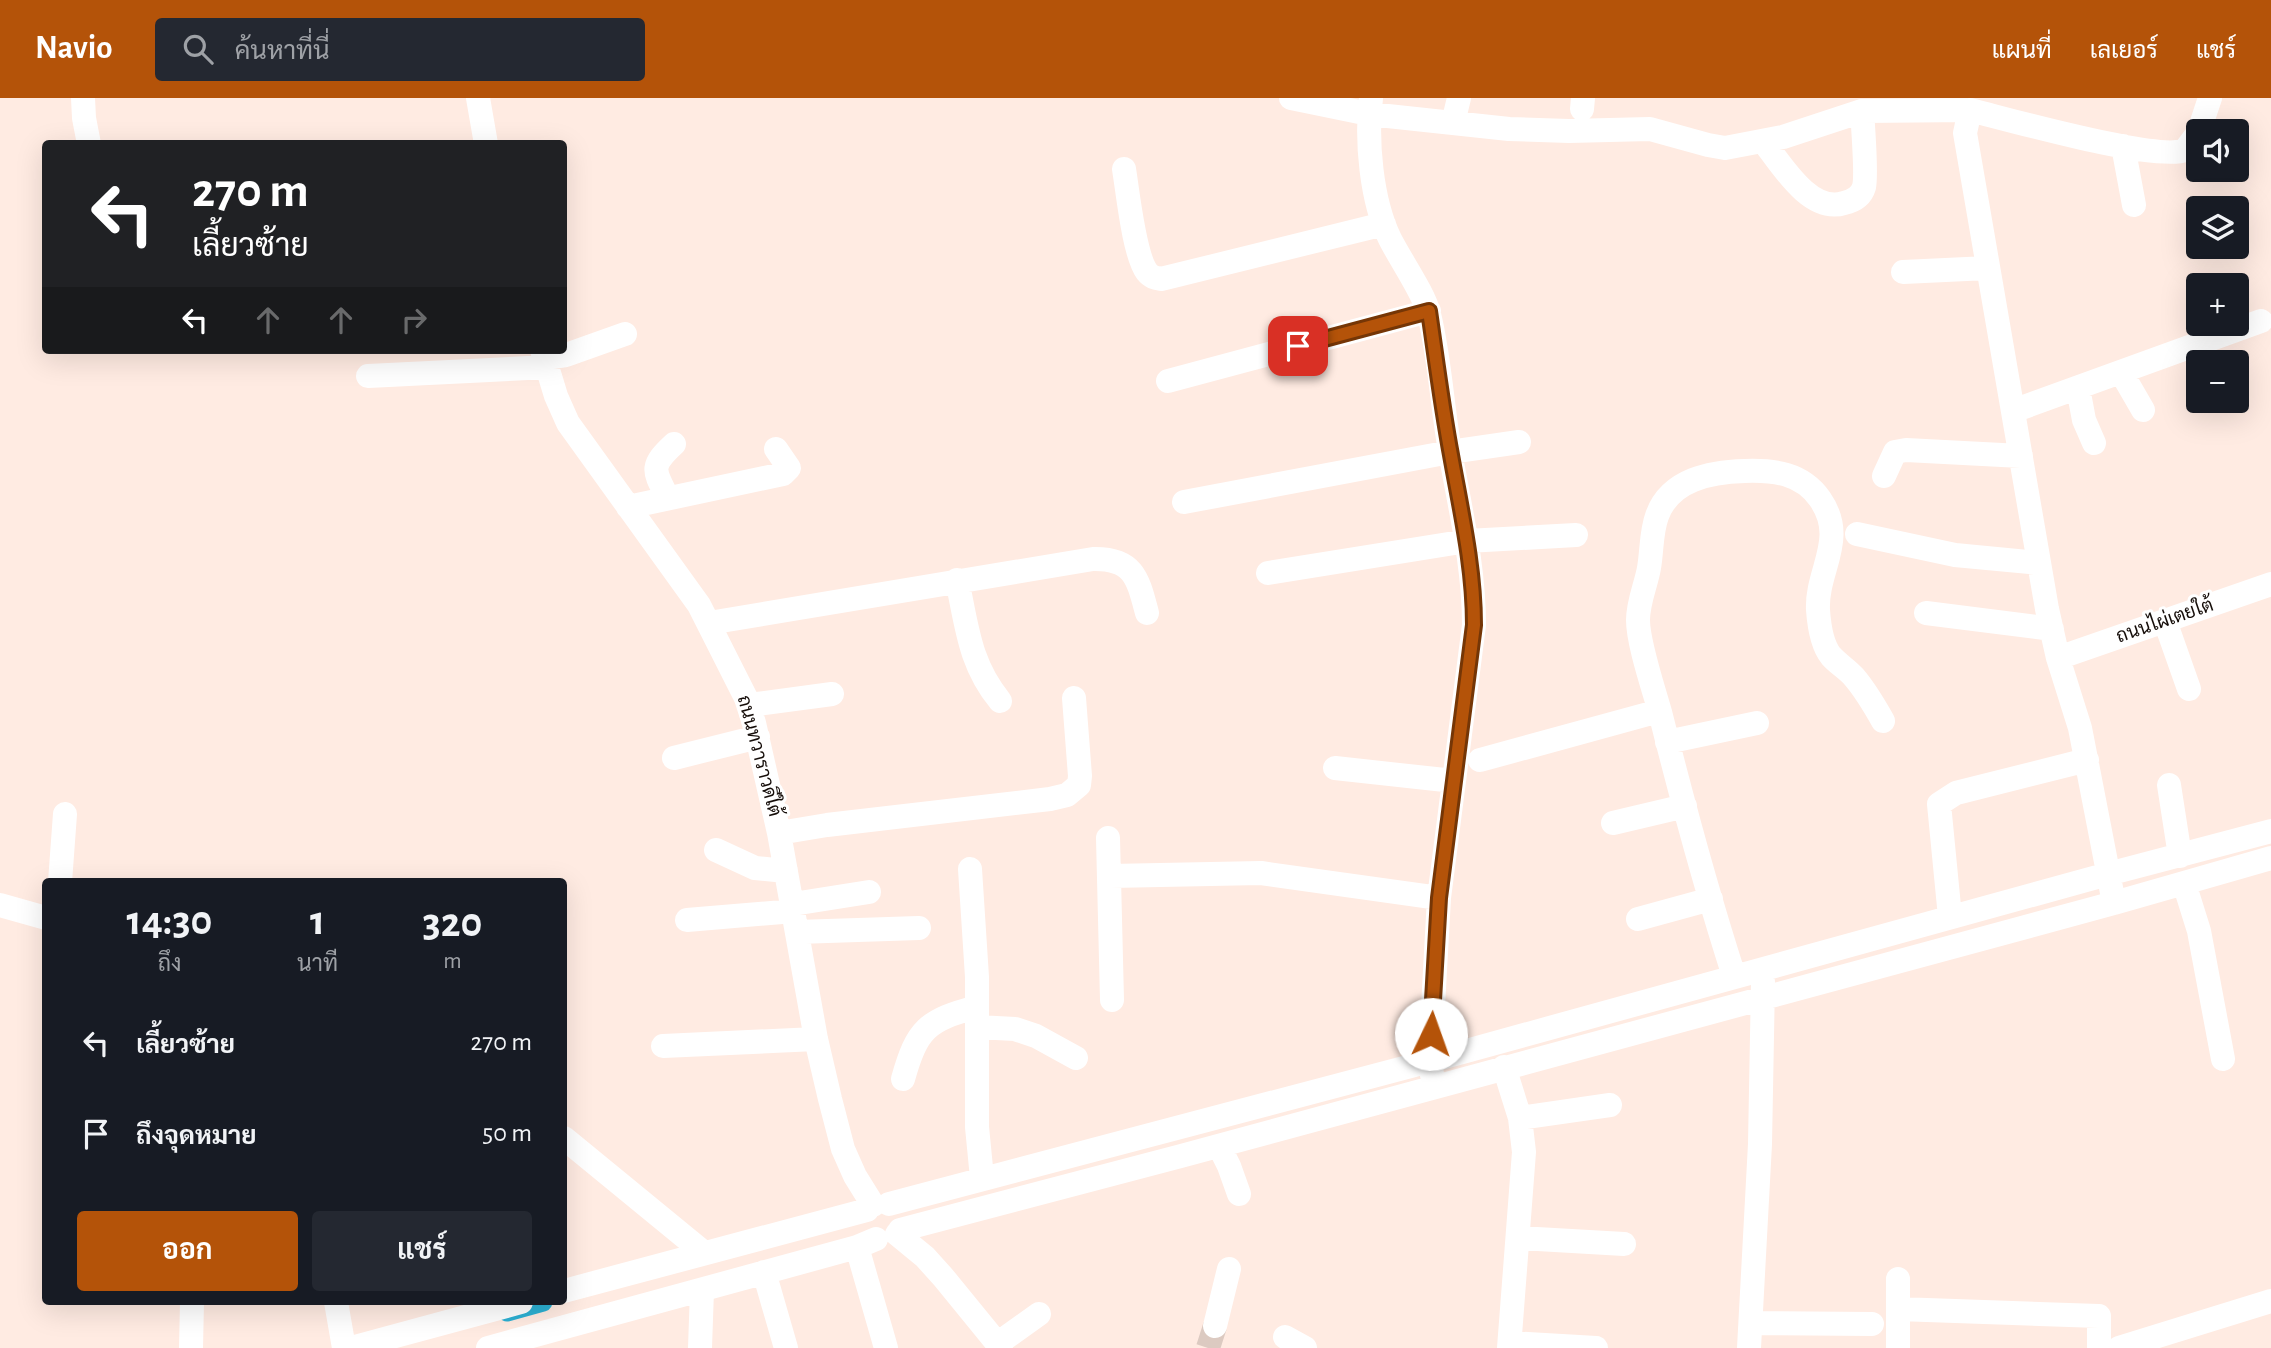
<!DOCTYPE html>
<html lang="th">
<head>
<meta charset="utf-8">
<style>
	body { margin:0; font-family:"Alegreya Sans",Sarabun,sans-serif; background:#242831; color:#f1f3f6; height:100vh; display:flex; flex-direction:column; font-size:26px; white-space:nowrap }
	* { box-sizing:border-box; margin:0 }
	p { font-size:23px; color:#9ea1a6 }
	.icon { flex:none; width:38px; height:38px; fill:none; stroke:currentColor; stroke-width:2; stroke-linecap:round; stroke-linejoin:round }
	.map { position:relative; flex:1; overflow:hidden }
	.side { position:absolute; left:42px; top:780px; width:525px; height:427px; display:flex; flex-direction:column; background:#171b24; border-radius:7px; box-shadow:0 7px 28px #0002 }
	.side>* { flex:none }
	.top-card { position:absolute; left:42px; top:42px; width:525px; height:214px; border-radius:7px; box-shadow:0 7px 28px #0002; background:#202124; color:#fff; overflow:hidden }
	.fabs { position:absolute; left:2186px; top:21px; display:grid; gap:14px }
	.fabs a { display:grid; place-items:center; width:63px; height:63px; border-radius:7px; background:#171b24; box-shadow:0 7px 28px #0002; font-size:35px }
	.pin { position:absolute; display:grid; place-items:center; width:60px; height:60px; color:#fff; margin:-30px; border-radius:14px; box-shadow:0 4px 10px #0006 }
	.me { position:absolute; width:77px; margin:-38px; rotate:3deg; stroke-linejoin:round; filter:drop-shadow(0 0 5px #0008) }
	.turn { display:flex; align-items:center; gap:24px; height:147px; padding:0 35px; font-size:32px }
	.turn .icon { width:91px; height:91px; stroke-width:2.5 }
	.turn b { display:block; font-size:49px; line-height:60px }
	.lanes { display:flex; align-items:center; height:66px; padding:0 35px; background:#0003; justify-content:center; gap:35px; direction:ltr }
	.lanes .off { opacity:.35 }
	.eta { display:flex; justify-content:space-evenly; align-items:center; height:119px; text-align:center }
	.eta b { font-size:42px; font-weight:700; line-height:49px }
	.primary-button { display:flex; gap:14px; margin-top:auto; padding:14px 35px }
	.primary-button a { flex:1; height:80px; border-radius:7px; background:#b45309; color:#fff; font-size:28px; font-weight:700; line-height:80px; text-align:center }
	.primary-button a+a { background:#242831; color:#f1f3f6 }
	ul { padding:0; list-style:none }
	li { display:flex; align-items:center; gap:21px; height:91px; padding:0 35px }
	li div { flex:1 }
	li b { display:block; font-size:26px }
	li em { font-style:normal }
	header { display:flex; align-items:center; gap:42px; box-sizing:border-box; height:98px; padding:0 35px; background:#b45309; color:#fff }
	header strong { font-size:33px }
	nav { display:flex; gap:38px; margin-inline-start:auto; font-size:24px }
	.search { width:490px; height:63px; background:#242831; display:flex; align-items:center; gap:18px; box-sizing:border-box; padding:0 24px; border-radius:7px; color:#9ea1a6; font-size:26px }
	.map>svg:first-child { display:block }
</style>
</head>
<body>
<header>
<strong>Navio</strong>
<div class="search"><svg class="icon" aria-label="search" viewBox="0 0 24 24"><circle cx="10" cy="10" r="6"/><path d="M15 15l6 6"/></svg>ค้นหาที่นี่</div>
<nav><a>แผนที่</a><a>เลเยอร์</a><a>แชร์</a></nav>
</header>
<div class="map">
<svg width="2271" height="1250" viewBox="0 0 2271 1250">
	<rect width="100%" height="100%" fill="#ffebe2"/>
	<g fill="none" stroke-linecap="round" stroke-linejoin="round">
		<!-- canal -->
		<path stroke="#2cb0d3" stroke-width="19" d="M507 1214 543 1204"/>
		<!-- minor-tunnel -->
		<path stroke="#dccac1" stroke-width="24" stroke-dasharray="24 12" stroke-linecap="butt" d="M1208 1250 1215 1228"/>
		<!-- minor -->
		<path stroke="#fff" stroke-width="24" d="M83 0 84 20 89 46
			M478 0 486 46
			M1291 0 1369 16 1509 31 1569 33 1650 31 1708 47 1725 50 1783 39 1862 13 1970 12
			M1371 0C1366 42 1371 102 1390 141 1400 161 1425 197 1429 216 1440 261 1442 308 1450 353 1460 411 1474 467 1474 527L1439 800 1430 963 1432 977
			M1582 11 1583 0
			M1453 25 1459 0
			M2199 33 2210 0
			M1763 43C1781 66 1810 116 1844 105 1853 103 1861 99 1864 89 1867 77 1863 29 1862 13
			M2123 48 2134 107
			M1124 71C1128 95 1134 157 1147 174 1151 179 1155 180 1161 181L1384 126
			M1903 174 1988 170
			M542 252 556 298 568 325 699 507 746 600 754 625 779 735 816 941 830 1001 843 1051 855 1078 873 1107
			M545 260 566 257 625 236
			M2121 274 2143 312
			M368 278 548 269
			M1168 283 1429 213
			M2078 290 2084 322 2094 345
			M2013 313 2261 223
			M1884 378 1895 354 1906 352 2021 358
			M668 400C654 373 649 369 674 346
			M1184 404 1450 354 1519 344
			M628 409 783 376 789 370 776 351
			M1857 436 1955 457 2039 465
			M1268 475 1467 443 1576 437
			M957 482C967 528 969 565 1000 603
			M1926 515 2052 531
			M2165 523 2189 591
			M709 525 1093 461C1134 460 1138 481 1147 515
			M2058 560 2271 486
			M749 607 832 596
			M1667 644 1757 625
			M674 660 758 639
			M1480 662 1659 613
			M1335 670 1454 683
			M2169 687 2180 758
			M1613 725 1685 708
			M779 735 827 727 1050 701 1067 697 1079 687 1080 678 1074 600
			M1108 740 1112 902
			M716 752 755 770 786 773
			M970 771 977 879V1029L982 1080
			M1110 778 1261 775 1439 800
			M60 784 65 716
			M2184 785 2271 760
			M2114 805 2184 785 2199 833 2223 961
			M793 806 869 794
			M0 807 46 820
			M1950 819 1939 706 1956 695 2087 662
			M1638 821 1711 801
			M687 822 794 813
			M797 834 919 830
			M1734 878C1706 791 1682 702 1660 614 1653 589 1638 545 1638 522 1638 504 1646 487 1649 470 1652 453 1651 434 1657 418 1670 381 1711 374 1745 373 1774 372 1802 375 1820 401 1848 441 1816 472 1818 512 1819 526 1822 547 1831 558 1838 566 1847 571 1854 579 1866 593 1874 607 1883 623
			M977 929 1015 931 1036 938 1076 960
			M663 948 816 941
			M1504 969 1520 1020 1524 1054 1509 1250
			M903 981C917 931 927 922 977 909
			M1520 1020 1610 1007
			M564 1040 703 1154
			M1219 1048 1229 1068 1239 1096
			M889 1106 1430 963 2108 776 2271 733
			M900 1132 1181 1058 2114 805 2080 630 2058 560 2047 511 1965 35 1970 12C2007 21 2157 64 2185 52L2198 35
			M897 1136 925 1159 943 1179 1001 1250
			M1518 1140 1624 1146
			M857 1149 886 1250
			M764 1174 786 1250
			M564 1193 867 1112
			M336 1204 344 1250
			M1898 1211 2099 1218V1250
			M1751 1225 1872 1226
			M1215 1228 1229 1171
			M1285 1239 1305 1250
			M1510 1245 1596 1250
			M997 1246 1039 1216
			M191 1250 192 1204
			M351 1250 521 1204
			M488 1250 857 1149 876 1141
			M700 1250 702 1192
			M1749 1250 1760 1046 1763 884
			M1898 1250V1181
			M2119 1250 2271 1203"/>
	</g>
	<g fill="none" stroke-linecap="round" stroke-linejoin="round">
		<defs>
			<path id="route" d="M1298 248 1429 213C1436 261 1442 309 1451 357 1461 413 1474 469 1474 527L1439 800 1431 936"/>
		</defs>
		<!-- route casing -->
		<use href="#route" stroke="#753606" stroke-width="18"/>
		<!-- route -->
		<use href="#route" stroke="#b45309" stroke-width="12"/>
	</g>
	<g text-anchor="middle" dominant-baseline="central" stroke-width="6" stroke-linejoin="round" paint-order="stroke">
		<!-- street labels -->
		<g font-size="19" fill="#150d09" stroke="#fff">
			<text transform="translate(2165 523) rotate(-19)">ถนนไผ่เตยใต้</text>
			<text transform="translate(759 658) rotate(75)">ถนนทวาราวดีใต้</text>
		</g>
	</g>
</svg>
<div class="fabs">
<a><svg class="icon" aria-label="sound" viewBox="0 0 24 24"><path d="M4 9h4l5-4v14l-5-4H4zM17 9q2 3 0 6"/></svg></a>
<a><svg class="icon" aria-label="layers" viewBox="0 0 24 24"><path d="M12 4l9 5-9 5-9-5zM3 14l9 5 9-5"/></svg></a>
<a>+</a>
<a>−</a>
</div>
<div class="pin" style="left:1298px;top:248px;background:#d93025"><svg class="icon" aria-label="arrive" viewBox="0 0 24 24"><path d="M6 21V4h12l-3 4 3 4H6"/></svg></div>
<svg class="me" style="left:1431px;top:936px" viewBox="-20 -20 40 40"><circle r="19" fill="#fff"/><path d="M0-13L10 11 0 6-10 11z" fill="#b45309"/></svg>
<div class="top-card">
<div class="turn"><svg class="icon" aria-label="left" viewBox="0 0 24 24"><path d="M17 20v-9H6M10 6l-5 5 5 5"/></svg><div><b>270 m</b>เลี้ยวซ้าย</div></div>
<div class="lanes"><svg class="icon" aria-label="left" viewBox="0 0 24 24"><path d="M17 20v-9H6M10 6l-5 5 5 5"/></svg><svg class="icon off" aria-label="ahead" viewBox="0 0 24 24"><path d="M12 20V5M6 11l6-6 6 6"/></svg><svg class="icon off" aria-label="ahead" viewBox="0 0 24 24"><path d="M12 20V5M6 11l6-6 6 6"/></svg><svg class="icon off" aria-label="right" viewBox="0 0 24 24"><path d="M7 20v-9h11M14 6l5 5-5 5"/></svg></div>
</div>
<section class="side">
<div class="eta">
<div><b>14:30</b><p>ถึง</p></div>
<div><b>1</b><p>นาที</p></div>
<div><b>320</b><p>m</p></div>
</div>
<ul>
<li><svg class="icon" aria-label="left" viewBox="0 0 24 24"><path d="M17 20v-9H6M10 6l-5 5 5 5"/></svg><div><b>เลี้ยวซ้าย</b></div><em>270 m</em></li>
<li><svg class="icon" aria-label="arrive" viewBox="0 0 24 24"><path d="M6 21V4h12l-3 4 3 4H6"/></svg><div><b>ถึงจุดหมาย</b></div><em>50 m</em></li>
</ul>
<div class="primary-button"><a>ออก</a><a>แชร์</a></div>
</section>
</div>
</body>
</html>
